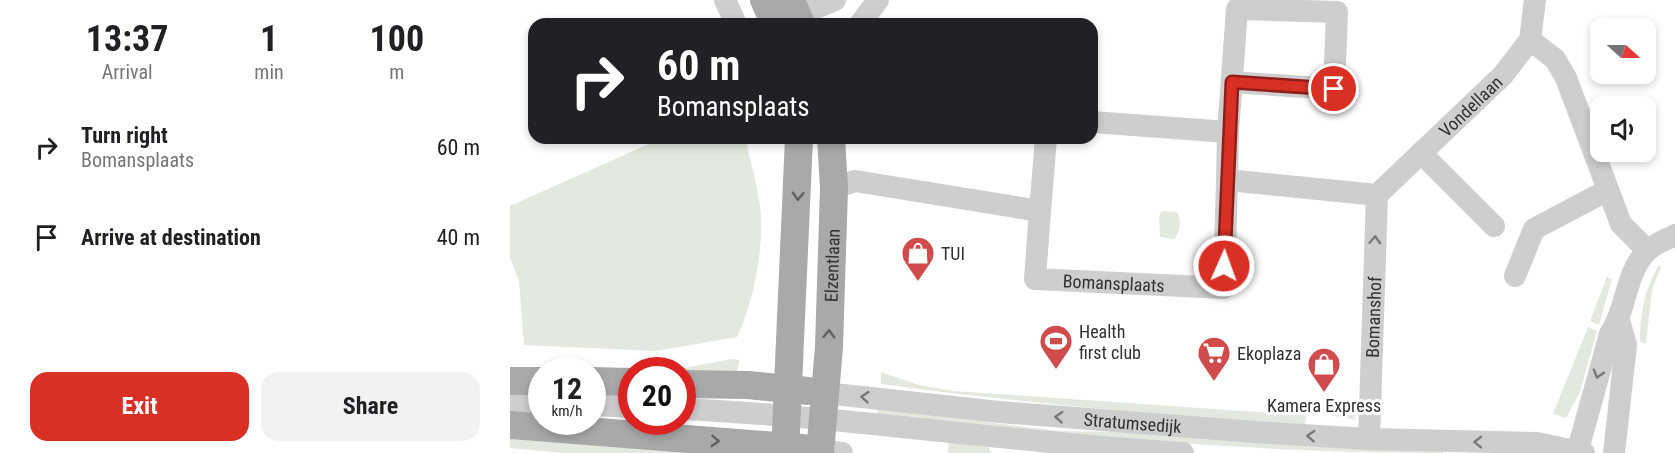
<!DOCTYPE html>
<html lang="en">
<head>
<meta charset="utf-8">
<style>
	body { margin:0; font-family:"Roboto Condensed",sans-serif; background:#f2f2f2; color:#202124; height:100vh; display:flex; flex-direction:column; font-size:22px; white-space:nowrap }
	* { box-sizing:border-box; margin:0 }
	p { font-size:20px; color:#757577 }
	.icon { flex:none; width:33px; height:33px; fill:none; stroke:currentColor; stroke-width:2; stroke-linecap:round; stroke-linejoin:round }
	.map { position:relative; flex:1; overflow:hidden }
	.details { display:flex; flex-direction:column; background:#fff; width:510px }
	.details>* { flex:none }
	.top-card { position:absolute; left:18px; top:18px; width:570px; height:126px; border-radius:18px; box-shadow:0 3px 9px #0003; background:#202124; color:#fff; overflow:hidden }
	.needle { width:39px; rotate:111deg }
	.buttons { position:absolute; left:1080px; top:18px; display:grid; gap:12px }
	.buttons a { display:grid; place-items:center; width:66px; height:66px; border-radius:12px; background:#fff; box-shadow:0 3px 9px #0003; font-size:30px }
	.speed { position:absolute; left:18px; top:357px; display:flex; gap:12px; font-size:30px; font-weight:700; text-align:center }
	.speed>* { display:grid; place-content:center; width:78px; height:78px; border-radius:50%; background:#fff; box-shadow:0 3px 9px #0003; line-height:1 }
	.speed small { font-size:15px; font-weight:400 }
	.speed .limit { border:9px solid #d22; background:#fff; color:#111 }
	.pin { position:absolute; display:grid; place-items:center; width:51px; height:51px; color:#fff; margin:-26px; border:3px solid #fff; border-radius:50%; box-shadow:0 2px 6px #0007 }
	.me { position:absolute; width:66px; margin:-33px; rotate:2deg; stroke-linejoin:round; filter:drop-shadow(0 0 4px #0008) }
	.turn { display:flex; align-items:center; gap:21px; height:126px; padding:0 30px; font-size:27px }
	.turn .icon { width:78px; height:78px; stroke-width:2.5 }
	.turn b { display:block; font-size:42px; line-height:51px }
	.eta { display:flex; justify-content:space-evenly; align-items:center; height:102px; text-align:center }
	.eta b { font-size:36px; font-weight:700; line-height:42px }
	.primary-button { display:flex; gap:12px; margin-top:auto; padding:12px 30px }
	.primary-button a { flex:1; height:69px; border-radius:18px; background:#d93025; color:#fff; font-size:24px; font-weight:700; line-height:69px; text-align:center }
	.primary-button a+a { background:#f2f2f2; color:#202124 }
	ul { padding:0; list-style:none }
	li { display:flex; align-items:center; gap:18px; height:90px; padding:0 30px }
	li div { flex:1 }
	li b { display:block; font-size:22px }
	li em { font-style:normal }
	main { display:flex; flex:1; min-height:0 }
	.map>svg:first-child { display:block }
</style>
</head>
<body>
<main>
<section class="details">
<div class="eta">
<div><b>13:37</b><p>Arrival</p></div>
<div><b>1</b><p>min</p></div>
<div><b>100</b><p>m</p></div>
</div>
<ul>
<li><svg class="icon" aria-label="right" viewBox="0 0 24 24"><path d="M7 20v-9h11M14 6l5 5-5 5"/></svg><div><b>Turn right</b><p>Bomansplaats</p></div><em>60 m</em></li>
<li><svg class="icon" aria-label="arrive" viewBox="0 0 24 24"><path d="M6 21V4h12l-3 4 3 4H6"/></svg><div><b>Arrive at destination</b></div><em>40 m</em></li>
</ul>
<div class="primary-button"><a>Exit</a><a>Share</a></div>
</section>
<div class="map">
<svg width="1165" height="453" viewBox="0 0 1165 453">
	<rect width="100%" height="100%" fill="#fff"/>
	<!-- grass -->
	<path fill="#e3e9de" d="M152 138H233L236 141C241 162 246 183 250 205 255 243 244 302 227 337L146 351 14 345 9 281 0 258V206Z
		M652 211 667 212C672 220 670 232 664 239L650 237 649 216Z
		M1149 265 1151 267 1142 290 1136 343 1130 342C1130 315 1134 289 1149 265Z
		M1097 277 1102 279 1089 325 1080 321Z
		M1078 327 1087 331 1070 392 1056 418 1043 414Z
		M222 359 229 360 227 375 164 370Z
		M371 372 409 385 443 391 790 415 796 416 795 426C653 415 512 403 371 384Z
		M790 406 845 410V420L790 409Z
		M368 409 550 431 617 432 933 449V453C743 453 555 436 367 415Z
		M0 436 210 453H54L0 448Z
		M439 442 477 446 482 453H438Z"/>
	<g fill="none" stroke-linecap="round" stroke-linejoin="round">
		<!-- minor -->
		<g stroke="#cecece" stroke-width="22">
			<path d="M215 0 226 24"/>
			<path d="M274 22 325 0"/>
			<path d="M350 24 368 0"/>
			<path d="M1020 40 1045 59 1056 78 1111 224 1137 250"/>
			<path d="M582 122 718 132 717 180 867 195"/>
			<path d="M718 132 727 9 827 12 824 89 722 82"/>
			<path d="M911 153 984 226"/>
			<path d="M324 188 345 181 530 211 536 138"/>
			<path id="s1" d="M867 195 993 75 1020 40 1025 0"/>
			<path id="s2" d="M530 211 525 279 714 288 717 180"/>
			<path d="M1005 276 1024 229 1098 190"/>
			<path id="s3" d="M315 393 489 412 745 432 859 439 1027 443 1074 453"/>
			<path d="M0 403 32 404"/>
			<path d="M82 405 122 407"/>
			<path d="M172 409C340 417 506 443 673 453"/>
			<path id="s4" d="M859 439 867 195"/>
			<path d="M310 450 332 453"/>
			<path d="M1067 453 1100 334C1117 309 1115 274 1136 252 1143 244 1156 240 1165 235"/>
			<path d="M1104 453 1116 345 1109 320"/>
		</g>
		<!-- major -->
		<g stroke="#a9a9a9" stroke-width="28">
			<path d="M254 0 265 24"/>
			<path d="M281 0 291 24"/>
			<path d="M0 381H32"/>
			<path d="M82 381 122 382"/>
			<path d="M172 384 238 385 298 391"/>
			<path d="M0 425 293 448"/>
			<path d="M275 453 289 138"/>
			<path id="s5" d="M310 453 319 347 324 188 321 138"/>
		</g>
	</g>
	<!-- one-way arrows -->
	<defs><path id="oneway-chevron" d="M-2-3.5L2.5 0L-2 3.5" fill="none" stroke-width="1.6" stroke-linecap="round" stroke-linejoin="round" transform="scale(1.5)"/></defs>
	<g stroke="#616161">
		<use href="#oneway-chevron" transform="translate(288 196) rotate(92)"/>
		<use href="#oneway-chevron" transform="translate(319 334) rotate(-88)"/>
		<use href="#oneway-chevron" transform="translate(205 441) rotate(4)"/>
	</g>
	<g stroke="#787878">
		<use href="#oneway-chevron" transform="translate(865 240) rotate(-87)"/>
		<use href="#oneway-chevron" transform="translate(1088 374) rotate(107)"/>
		<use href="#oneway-chevron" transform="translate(355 397) rotate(-175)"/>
		<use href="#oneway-chevron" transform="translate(549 417) rotate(-176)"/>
		<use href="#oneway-chevron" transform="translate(801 436) rotate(-177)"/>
		<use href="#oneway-chevron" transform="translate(968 442) rotate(-179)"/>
	</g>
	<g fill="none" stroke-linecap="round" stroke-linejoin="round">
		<defs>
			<path id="route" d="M714 266 722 82 824 89"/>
		</defs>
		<!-- route casing -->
		<use href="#route" stroke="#8d1f18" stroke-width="15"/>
		<!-- route -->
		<use href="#route" stroke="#d93025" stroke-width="10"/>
	</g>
	<!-- icons -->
	<defs>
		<symbol id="shop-pin" viewBox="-11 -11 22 30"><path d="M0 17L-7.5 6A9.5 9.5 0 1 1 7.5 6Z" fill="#d04b4b" stroke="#fff"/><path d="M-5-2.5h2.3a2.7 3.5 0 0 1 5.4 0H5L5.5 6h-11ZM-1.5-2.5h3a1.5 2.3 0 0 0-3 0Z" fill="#fff"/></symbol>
		<symbol id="stadium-pin" viewBox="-11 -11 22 30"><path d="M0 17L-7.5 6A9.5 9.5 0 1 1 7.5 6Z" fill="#d04b4b" stroke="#fff"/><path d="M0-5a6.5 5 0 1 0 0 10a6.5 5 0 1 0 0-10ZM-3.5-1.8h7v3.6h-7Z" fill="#fff"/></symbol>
		<symbol id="supermarket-pin" viewBox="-11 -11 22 30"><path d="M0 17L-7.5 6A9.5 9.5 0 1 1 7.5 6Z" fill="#d04b4b" stroke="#fff"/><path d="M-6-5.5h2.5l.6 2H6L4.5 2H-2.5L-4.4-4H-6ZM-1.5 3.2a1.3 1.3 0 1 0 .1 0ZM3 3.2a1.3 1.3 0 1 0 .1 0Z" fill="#fff"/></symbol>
	</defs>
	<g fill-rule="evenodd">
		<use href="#shop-pin" x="389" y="234" width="38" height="52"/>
		<use href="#stadium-pin" x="527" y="322" width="38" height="52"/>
		<use href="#supermarket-pin" x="685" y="334" width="38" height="52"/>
		<use href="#shop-pin" x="795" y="345" width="38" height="52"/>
	</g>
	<g text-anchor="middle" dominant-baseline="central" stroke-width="6" stroke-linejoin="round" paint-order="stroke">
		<!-- street labels -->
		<g font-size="18" fill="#313131" stroke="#fff">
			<text stroke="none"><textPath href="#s1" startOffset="129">Vondellaan</textPath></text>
			<text stroke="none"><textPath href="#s5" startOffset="188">Elzentlaan</textPath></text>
			<text stroke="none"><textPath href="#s2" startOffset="147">Bomansplaats</textPath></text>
			<text stroke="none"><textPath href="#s4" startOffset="122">Bomanshof</textPath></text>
			<text stroke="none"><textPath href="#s3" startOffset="309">Stratumsedijk</textPath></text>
		</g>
		<!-- poi labels -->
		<g font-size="18" fill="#313131" stroke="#fff" text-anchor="start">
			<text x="431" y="253">TUI</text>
			<text x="569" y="331">Health<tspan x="569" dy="21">first club</tspan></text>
			<text x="727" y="353">Ekoplaza</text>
			<text x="814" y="405" text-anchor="middle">Kamera Express</text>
		</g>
	</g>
</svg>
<div class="buttons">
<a><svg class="needle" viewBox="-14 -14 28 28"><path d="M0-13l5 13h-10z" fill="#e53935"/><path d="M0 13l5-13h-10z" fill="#757577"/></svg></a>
<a><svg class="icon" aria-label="sound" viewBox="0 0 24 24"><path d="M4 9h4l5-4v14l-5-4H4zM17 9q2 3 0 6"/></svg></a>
</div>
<div class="speed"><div>12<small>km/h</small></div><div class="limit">20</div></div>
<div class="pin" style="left:824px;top:89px;background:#d93025"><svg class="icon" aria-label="arrive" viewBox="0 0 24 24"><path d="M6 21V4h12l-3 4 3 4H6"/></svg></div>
<svg class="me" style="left:714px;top:266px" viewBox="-20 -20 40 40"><circle r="17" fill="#d93025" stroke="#fff" stroke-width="3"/><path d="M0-11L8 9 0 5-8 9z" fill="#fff"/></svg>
<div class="top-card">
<div class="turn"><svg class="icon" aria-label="right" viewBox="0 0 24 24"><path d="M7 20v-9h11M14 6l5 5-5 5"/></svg><div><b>60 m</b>Bomansplaats</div></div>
</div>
</div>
</main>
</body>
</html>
